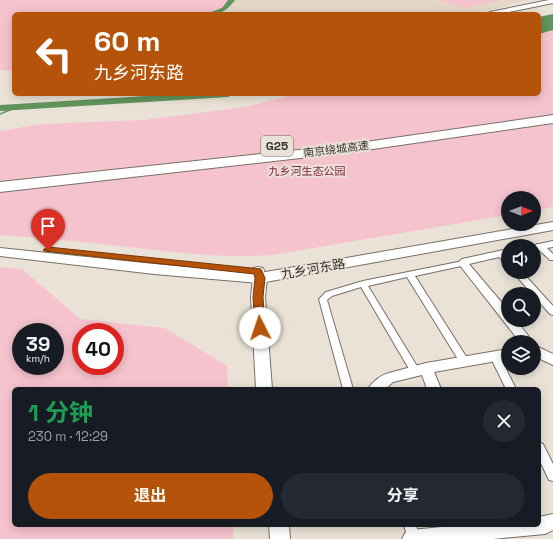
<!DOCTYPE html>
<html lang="zh">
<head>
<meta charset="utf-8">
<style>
	body { margin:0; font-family:"Space Grotesk","Noto Sans SC",sans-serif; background:#242831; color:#f1f3f6; height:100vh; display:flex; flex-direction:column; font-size:15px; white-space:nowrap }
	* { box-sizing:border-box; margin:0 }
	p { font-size:13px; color:#9ea1a6 }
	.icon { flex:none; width:22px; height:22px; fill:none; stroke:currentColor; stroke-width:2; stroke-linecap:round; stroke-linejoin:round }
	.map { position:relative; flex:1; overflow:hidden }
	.details { position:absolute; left:12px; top:387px; width:529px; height:140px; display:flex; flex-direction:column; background:#171b24; border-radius:6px; box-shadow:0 2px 10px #0003 }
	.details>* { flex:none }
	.hud { position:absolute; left:12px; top:12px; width:529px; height:84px; border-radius:6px; box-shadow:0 2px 10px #0003; background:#b45309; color:#fff; overflow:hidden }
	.needle { width:26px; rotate:90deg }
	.controls { position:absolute; left:501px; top:191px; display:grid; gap:8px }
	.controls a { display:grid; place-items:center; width:40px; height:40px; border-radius:50%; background:#171b24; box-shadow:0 2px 10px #0003; font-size:20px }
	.speed { position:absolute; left:12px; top:323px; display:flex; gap:8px; font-size:20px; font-weight:700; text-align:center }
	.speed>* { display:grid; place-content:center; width:52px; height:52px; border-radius:50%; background:#171b24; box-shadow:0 2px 10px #0003; line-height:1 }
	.speed small { font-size:10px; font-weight:400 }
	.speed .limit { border:6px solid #d22; background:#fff; color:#111 }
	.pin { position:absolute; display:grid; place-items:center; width:34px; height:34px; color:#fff; margin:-41px -17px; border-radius:50% 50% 50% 0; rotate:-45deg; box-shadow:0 0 4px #0007 }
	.pin .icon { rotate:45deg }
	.me { position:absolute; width:44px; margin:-22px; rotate:356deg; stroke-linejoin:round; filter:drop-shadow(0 0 3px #0008) }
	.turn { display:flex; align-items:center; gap:14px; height:84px; padding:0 16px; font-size:18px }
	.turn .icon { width:52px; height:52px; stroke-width:2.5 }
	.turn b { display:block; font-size:28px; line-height:34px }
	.round { display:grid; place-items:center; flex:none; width:42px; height:42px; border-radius:21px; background:#242831 }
	.headline { display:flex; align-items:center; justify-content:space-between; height:68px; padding:0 16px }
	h1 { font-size:24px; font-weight:700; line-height:30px; color:#1e9e55 }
	.button { display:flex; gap:8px; margin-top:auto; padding:8px 16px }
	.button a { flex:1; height:46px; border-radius:24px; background:#b45309; color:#fff; font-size:16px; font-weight:700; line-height:46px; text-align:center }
	.button a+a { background:#242831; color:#f1f3f6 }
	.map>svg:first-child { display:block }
</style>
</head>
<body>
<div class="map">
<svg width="553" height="539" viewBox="0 0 553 539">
	<rect width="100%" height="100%" fill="#eae2d6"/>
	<!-- built -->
	<path fill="#e5d7c5" d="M232 0H528L475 14H223L232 4Z"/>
	<!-- green -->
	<path fill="#f5c3cd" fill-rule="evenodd" d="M0 0H229L223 9 210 12 223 14H14V71L0 70Z
		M438 0H502L466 8Z
		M553 30V207L534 211V198H508V215L272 255C224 259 176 252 128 247 85 242 43 238 0 235V131L43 124 144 120 244 107 298 94H539V34Z
		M0 267 22 269 80 319 165 328 227 366 228 389H14V525H233V539H0ZM21 332H55V366H21ZM81 332H115V366H81Z"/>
	<!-- water -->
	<path fill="#61945d" d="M553 14V30L539 34V17Z"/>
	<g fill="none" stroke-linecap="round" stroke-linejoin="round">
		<!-- stream -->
		<path stroke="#61945d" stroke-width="1.5" d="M0 114 19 106"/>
		<!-- river -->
		<path fill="#61945d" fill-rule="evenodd" d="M228 0H235C226 12 221 14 205 14L222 8Z
			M179 94H233L228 97 0 111V105Z"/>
		<defs>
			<path id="pedestrian" d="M537 244H543L553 254V260H550L537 248 536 246Z
				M498 252H504L508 257V264C503 263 500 258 497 254Z
				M463 261H466L467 263 466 265 415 276 467 358 469 361 467 364 464 365 461 364 407 277 368 286 420 371 418 374 415 375 412 374 361 287 332 296 327 300 353 389H343L319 299 326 292 363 281Z
				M513 272H522L553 306V315L550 314 534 296V294H532Z
				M495 352 498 353 516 389H506L490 356 492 353Z
				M539 442 543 444 553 464V481L549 480 539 459Z
				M404 525H416L420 539H408Z"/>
			<path id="minor" d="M553 241V247L534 250V246H529Z
				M508 249V255L469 264 508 310V320H516L533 342H520L458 263 462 259Z
				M534 345 553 354V365L534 356Z
				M508 349V359L434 372 441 389H427L422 375 393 382 385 389H368C372 382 381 375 389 373L426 363Z
				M553 514V530L545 534 493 539H402L405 533 411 530 462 525H539V517Z"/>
			<path id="tertiary" d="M258 267 263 268 267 278 265 297 272 389H256L251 297 253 278 251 271 253 268Z
				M269 525H289L290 539H270Z"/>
			<path id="secondary" d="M549 0H553V3L500 14H487L490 12Z
				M553 222V230L260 283 154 274 0 256V248L154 264 260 273Z"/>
			<path id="motorway" d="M553 115V123L345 153 0 192V182L345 145Z"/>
		</defs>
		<!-- pedestrian casing -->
		<use href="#pedestrian" stroke="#787066" stroke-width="2"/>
		<!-- minor casing -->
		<use href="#minor" stroke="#787066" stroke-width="2"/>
		<!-- tertiary casing -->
		<use href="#tertiary" stroke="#787066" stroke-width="2"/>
		<!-- secondary casing -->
		<use href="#secondary" stroke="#787066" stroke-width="2"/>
		<!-- motorway casing -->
		<use href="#motorway" stroke="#787066" stroke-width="2"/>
		<!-- pedestrian -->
		<use href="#pedestrian" fill="#fff" fill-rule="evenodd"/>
		<!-- minor -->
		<use href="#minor" fill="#fff" fill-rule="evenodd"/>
		<!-- tertiary -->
		<use href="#tertiary" fill="#fff" fill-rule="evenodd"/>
		<!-- secondary -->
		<use href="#secondary" fill="#fff" fill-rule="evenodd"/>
		<!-- motorway -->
		<use href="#motorway" fill="#fff" fill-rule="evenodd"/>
	</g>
	<!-- route -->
	<path fill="#b45309" stroke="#753606" d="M48 247 261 269 265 278 263 297 265 328 264 331H256L255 328 253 297 255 278 254 274 44 251 43 250Z"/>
	<g text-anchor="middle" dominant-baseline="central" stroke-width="4" stroke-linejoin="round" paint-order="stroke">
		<!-- far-street labels -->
		<g font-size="11" fill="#36322e" stroke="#eae2d6">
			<text transform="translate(336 149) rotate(-7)">南京绕城高速</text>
		</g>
		<!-- far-park labels -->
		<g font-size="11" fill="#822543" stroke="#eae2d6">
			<text x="307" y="171">九乡河生态公园</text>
		</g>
		<!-- shield labels -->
		<rect fill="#eae2d6" stroke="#6c6760" stroke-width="1" x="261" y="136" width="32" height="20" rx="3"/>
		<g font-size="12" font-weight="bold" fill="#36322e">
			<text x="277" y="146">G25</text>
		</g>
		<!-- street labels -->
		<g font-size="13" fill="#36322e" stroke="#eae2d6">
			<text transform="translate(313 269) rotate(-10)">九乡河东路</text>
		</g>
	</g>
</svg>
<div class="controls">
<a><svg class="needle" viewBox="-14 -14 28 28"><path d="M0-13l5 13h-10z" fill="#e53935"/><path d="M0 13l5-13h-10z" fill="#9ea1a6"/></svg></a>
<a><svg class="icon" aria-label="sound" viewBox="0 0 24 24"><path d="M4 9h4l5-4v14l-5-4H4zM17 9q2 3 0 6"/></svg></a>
<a><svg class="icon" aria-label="search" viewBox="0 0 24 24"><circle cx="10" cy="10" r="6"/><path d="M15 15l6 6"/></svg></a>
<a><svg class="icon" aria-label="layers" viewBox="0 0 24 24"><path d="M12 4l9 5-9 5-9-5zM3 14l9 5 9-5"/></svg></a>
</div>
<div class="speed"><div>39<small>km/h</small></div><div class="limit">40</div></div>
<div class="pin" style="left:48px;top:250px;background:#d93025"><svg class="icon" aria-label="arrive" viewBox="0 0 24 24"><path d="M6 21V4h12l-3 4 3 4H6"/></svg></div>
<svg class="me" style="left:260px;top:328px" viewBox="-20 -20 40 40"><circle r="19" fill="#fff"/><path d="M0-13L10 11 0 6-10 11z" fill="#b45309"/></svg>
<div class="hud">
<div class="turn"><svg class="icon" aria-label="left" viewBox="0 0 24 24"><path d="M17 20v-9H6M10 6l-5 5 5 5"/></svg><div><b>60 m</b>九乡河东路</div></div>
</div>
<section class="details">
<div class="headline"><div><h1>1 分钟</h1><p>230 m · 12:29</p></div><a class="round"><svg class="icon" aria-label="close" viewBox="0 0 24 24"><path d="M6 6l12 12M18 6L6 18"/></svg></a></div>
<div class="button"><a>退出</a><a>分享</a></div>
</section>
</div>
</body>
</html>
